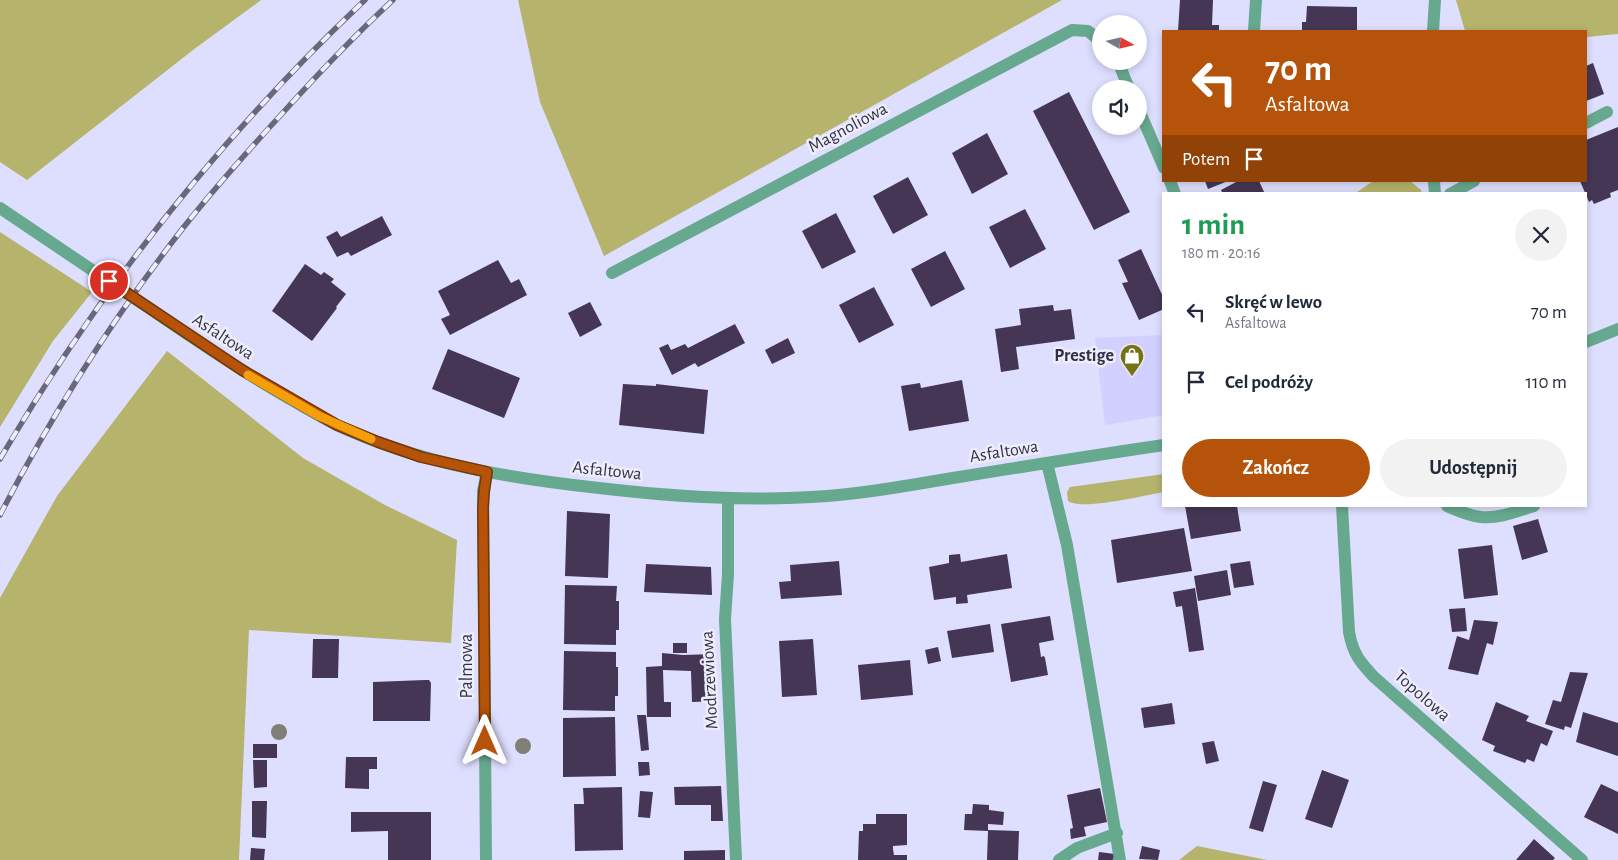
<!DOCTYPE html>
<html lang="pl">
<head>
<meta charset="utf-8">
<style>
	body { margin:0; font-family:"Alegreya Sans",sans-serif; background:#f2f2f3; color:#1f2937; height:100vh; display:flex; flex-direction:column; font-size:19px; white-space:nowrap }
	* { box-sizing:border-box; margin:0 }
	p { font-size:16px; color:#747a83 }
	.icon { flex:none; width:28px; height:28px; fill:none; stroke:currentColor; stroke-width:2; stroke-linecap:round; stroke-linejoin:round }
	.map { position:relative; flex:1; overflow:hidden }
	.panel { position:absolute; left:1162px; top:192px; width:425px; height:315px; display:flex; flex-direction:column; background:#fff; border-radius:0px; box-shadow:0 2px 8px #0003 }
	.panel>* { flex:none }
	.top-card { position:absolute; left:1162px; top:30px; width:425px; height:152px; border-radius:0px; box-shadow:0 2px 8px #0003; background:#b45309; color:#fff; overflow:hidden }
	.needle { width:32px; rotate:98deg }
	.tools { position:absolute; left:1092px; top:15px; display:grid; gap:10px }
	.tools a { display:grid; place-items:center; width:55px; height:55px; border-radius:50%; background:#fff; box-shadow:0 2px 8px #0003; font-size:25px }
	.pin { position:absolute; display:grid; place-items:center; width:42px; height:42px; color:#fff; margin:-21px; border:2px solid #fff; border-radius:50%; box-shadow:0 1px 5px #0007 }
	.me { position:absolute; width:55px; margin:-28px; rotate:0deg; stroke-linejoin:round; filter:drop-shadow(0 0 4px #0008) }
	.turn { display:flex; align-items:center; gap:18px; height:105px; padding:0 20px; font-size:22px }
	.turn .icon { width:65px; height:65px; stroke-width:2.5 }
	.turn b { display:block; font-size:35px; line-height:42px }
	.then { display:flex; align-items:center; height:48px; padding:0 20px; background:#0003; gap:10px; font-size:19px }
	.round { display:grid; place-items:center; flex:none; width:52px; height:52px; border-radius:26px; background:#f2f2f3 }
	.head { display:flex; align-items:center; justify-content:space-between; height:85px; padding:0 20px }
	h1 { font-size:30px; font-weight:700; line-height:38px; color:#1e9e55 }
	.cta { display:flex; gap:10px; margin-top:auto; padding:10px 20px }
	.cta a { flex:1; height:58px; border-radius:30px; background:#b45309; color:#fff; font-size:20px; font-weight:700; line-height:58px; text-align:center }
	.cta a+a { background:#f2f2f3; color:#1f2937 }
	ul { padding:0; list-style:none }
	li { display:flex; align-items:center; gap:15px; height:70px; padding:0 20px }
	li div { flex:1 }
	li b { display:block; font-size:19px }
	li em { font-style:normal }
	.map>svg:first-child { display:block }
</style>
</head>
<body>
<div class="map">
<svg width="1618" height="860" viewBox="0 0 1618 860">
	<rect width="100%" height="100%" fill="#dedefe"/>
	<!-- built -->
	<path fill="#d1d0ff" d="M1164 335V415L1105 425 1095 338Z"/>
	<!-- green -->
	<path fill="#b6b36d" d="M0 0H261L193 50 27 180 0 162Z
		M518 0H1062L604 256 540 102Z
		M1456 0H1618V34L1586 37V31H1465Z
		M1373 181H1410L1421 190 1422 194H1354Z
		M0 232 92 292 53 341 0 427Z
		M167 351 303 458 385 505 457 540 451 643 249 630 239 860H0V598L57 496Z
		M1164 474V492C1145 495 1082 511 1068 501L1067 492 1070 487Z
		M1197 846 1267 860H1179Z"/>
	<!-- building -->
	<path fill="#453655" d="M1180 0H1213L1212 25H1219V31H1178Z
		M1307 6 1357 7V31H1302V22H1306Z
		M1593 63 1604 94 1586 101V66Z
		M1069 92 1130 212 1094 230 1033 111Z
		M1618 127V190L1610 193 1611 197 1594 204 1592 200 1589 202 1580 181H1586V140Z
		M987 133 1008 174 972 194 952 153Z
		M908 177 928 215 893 234 873 196Z
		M1205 181H1228L1208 189Z
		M1238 181H1259L1265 194H1223L1221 190Z
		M1025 209 1046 249 1010 268 989 227Z
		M836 213 856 252 822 269 802 231Z
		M382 216 392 235 351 256 348 252 337 257 326 237 337 231 341 237Z
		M1141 249 1164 299V309L1139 320 1122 283 1128 282 1118 260Z
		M945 251 965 289 931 307 911 269Z
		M498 260 511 283 519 279 527 295 450 335 441 319 450 315 438 291Z
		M305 264 321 275 324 272 334 279 331 282 346 294 336 307 337 308 312 341 272 311Z
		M874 287 894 325 859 343 839 305Z
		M590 302 602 325 580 337 568 313Z
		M1053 305 1054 311 1071 309 1075 339 1016 347 1019 369 1001 372 995 329 1021 325 1019 309Z
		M735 324 745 343 698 367 695 363 672 375 659 348 668 344 671 350 685 344 688 348Z
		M788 338 795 353 772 364 765 350Z
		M448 349 520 378 504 418 432 389Z
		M962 380 969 421 909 431 901 386 920 383 921 388Z
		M623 384 656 386V384L708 390 704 434 619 425Z
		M1185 506H1237L1241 531 1191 539Z
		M567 511 610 514 608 578 565 576Z
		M1538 519 1548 552 1522 560 1513 526Z
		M1184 528 1192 571 1117 583 1111 540Z
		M1492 545 1498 595 1464 599 1458 549Z
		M960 554 961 562 1007 554 1012 588 967 595 968 603 956 604V597L934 600 929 567 949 563V555Z
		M839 561 842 595 781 599 779 582 791 581 790 565Z
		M1250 561 1254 585 1234 588 1230 564Z
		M646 564 711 567 712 595 644 592Z
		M1227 570 1231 595 1198 601 1194 576Z
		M565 585 617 586 616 601H619V630H616V645L564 644Z
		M1195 588 1204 650 1189 652 1182 606 1176 607 1173 592Z
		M1465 608 1467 631 1452 632 1449 609Z
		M1050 616 1054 640 1039 643 1041 657 1044 656 1045 658 1048 675 1011 682 1001 624Z
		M1474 620 1498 622 1493 645 1487 643 1478 675 1448 669 1457 636 1469 640Z
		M990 624 994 652 952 658 947 631Z
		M313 639H339L338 678H312Z
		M813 639 817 695 782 697 779 641Z
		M673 643H687V653H673Z
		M938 647 941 661 928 664 925 650Z
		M564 651 616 652V667H618V696H615V711L563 710Z
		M662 653 683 655 715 654 717 701 692 702 691 671 663 670 664 702H671V717H647L646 667 662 666Z
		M910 660 913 695 861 700 858 665Z
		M1570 672 1588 673 1571 728 1565 726 1564 730 1545 724 1553 700 1561 702Z
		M425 680H429L431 683 430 721H373V682Z
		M1496 702 1529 716 1526 721 1553 731 1547 746 1541 743 1534 762 1527 759 1525 763 1493 751 1495 746 1482 740Z
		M1172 703 1175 724 1144 728 1141 708Z
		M1583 712 1618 723V756L1576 742Z
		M637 715H646L649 750 641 751Z
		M615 717 616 776 563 777V718Z
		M1214 741 1219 761 1206 764 1202 743Z
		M253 744H277V758H253Z
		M346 757H377V769H369V789L345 788Z
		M253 760H267V787L254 788Z
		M638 762H649L650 775 639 776Z
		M1322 770 1349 780 1332 828 1305 819Z
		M1263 781 1277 785 1263 832 1249 828Z
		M1601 784 1618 792V834L1584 817Z
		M721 786 723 821H711V805H675L674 787Z
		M622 787 623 850 575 851 574 804H584L583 788Z
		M1100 788 1107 822 1084 827 1086 836 1071 839 1070 829 1073 828 1067 795Z
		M640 791 653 792 650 818 638 817Z
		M252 801H267L266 838 252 837Z
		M973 804 989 805V810L1004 812 1003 825 988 824V830L1019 831 1018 860H987L988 831 964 830 965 814H972Z
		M351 812H431V860H388V831L351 832Z
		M876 814H907V845L893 846V849L894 855H907V860H858L859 831H863V824H876Z
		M1534 839 1555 858 1553 860H1516Z
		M1142 846 1160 850 1158 860 1139 859Z
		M251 848 265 849 264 860H250Z
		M725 850V860H684V851Z
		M1099 852 1115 854 1113 860H1098Z"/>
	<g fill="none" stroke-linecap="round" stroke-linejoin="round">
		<!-- minor -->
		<path stroke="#66a98e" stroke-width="12" d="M1254 31 1256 0
			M1433 31 1435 0
			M1118 61 1129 89
			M1139 110 1164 168
			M1586 123 1607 112
			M1170 181 1175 194
			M1434 181 1435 194
			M1450 194 1474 181
			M0 208 95 272
			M612 273 1072 30 1088 31 1101 42
			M152 310C197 341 243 372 290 399 306 408 321 417 337 425 420 464 509 478 599 488 675 497 751 502 827 496 871 493 915 484 959 477 1027 466 1095 455 1164 445
			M1586 342 1618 329
			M1047 463 1067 545 1120 860
			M728 498V574L725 619 736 860
			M1342 506 1349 632C1353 654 1360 662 1374 677L1582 860
			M1447 506C1486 524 1495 518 1534 506
			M486 860 483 491 487 472
			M1059 860 1077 848 1117 833"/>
		<defs>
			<path id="rail" d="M0 459C99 290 223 134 365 0
				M0 515C52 414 113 318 183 228 213 190 246 153 279 117 316 76 353 37 393 0"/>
		</defs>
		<!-- rail casing -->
		<use href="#rail" stroke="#68677c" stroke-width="5.5"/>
		<!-- rail -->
		<use href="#rail" stroke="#ededfd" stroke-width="4" stroke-dasharray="11" stroke-linecap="butt"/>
		<!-- minor-bridge -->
		<path stroke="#66a98e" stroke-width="12" d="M95 272 152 310"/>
	</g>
	<!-- trees -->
	<g fill="#807f76">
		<circle cx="279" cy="732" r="8"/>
		<circle cx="523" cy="746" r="8"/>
	</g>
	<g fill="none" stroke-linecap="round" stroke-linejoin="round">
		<defs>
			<path id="route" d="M109 281 242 370 337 425 378 442 421 457 487 472 484 492 483 508 485 741"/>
		</defs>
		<!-- route casing -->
		<use href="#route" stroke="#753606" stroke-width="12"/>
		<!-- route -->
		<use href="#route" stroke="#b45309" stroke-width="9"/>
		<!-- slow -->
		<path stroke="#f59e0b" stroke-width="9" d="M248 375 319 416 371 439"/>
	</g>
	<!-- icons -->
	<defs>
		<symbol id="shop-pin" viewBox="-11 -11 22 30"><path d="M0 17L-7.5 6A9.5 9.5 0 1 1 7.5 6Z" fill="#777214" stroke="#ededfd"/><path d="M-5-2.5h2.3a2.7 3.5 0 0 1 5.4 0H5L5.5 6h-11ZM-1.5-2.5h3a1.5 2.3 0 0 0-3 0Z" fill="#fff"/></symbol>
	</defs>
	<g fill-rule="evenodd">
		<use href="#shop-pin" x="1118" y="342" width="28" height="38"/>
	</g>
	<g text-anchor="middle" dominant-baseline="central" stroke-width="5" stroke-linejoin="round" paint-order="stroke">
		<!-- street labels -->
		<g font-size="18" fill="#333242" stroke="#ededfd">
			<text transform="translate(848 128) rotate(-28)">Magnoliowa</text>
			<text transform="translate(223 337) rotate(33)">Asfaltowa</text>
			<text transform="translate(1004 452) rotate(-9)">Asfaltowa</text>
			<text transform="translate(607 471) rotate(6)">Asfaltowa</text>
			<text transform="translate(467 666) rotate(-90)">Palmowa</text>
			<text transform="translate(710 680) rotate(-93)">Modrzewiowa</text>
			<text transform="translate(1422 696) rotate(41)">Topolowa</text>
		</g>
		<!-- poi labels -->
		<g font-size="18" font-weight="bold" fill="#333242" stroke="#ededfd" text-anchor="end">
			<text x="1114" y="356">Prestige</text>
		</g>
	</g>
</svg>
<div class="tools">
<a><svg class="needle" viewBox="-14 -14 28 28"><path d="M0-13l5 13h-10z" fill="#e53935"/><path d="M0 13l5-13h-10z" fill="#747a83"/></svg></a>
<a><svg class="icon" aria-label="sound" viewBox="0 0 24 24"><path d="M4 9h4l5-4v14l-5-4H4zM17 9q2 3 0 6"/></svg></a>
</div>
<div class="pin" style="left:109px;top:281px;background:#d93025"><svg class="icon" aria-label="arrive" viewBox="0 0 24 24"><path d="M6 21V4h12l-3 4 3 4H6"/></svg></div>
<svg class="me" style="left:485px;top:741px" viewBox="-20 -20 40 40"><path d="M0-17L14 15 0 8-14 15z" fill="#b45309" stroke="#fff" stroke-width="4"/></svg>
<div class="top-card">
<div class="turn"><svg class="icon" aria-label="left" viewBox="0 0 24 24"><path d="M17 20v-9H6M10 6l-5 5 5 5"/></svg><div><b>70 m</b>Asfaltowa</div></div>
<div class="then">Potem<svg class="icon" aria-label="arrive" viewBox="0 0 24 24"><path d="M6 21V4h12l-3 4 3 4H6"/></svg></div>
</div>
<section class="panel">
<div class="head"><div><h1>1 min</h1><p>180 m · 20:16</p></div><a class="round"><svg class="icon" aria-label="close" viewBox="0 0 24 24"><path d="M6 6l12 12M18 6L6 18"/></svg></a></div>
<ul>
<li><svg class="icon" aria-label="left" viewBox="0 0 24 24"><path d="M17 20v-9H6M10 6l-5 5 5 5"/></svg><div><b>Skręć w lewo</b><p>Asfaltowa</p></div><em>70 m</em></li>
<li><svg class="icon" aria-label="arrive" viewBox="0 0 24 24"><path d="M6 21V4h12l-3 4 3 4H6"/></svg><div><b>Cel podróży</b></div><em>110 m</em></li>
</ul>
<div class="cta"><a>Zakończ</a><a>Udostępnij</a></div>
</section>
</div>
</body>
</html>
